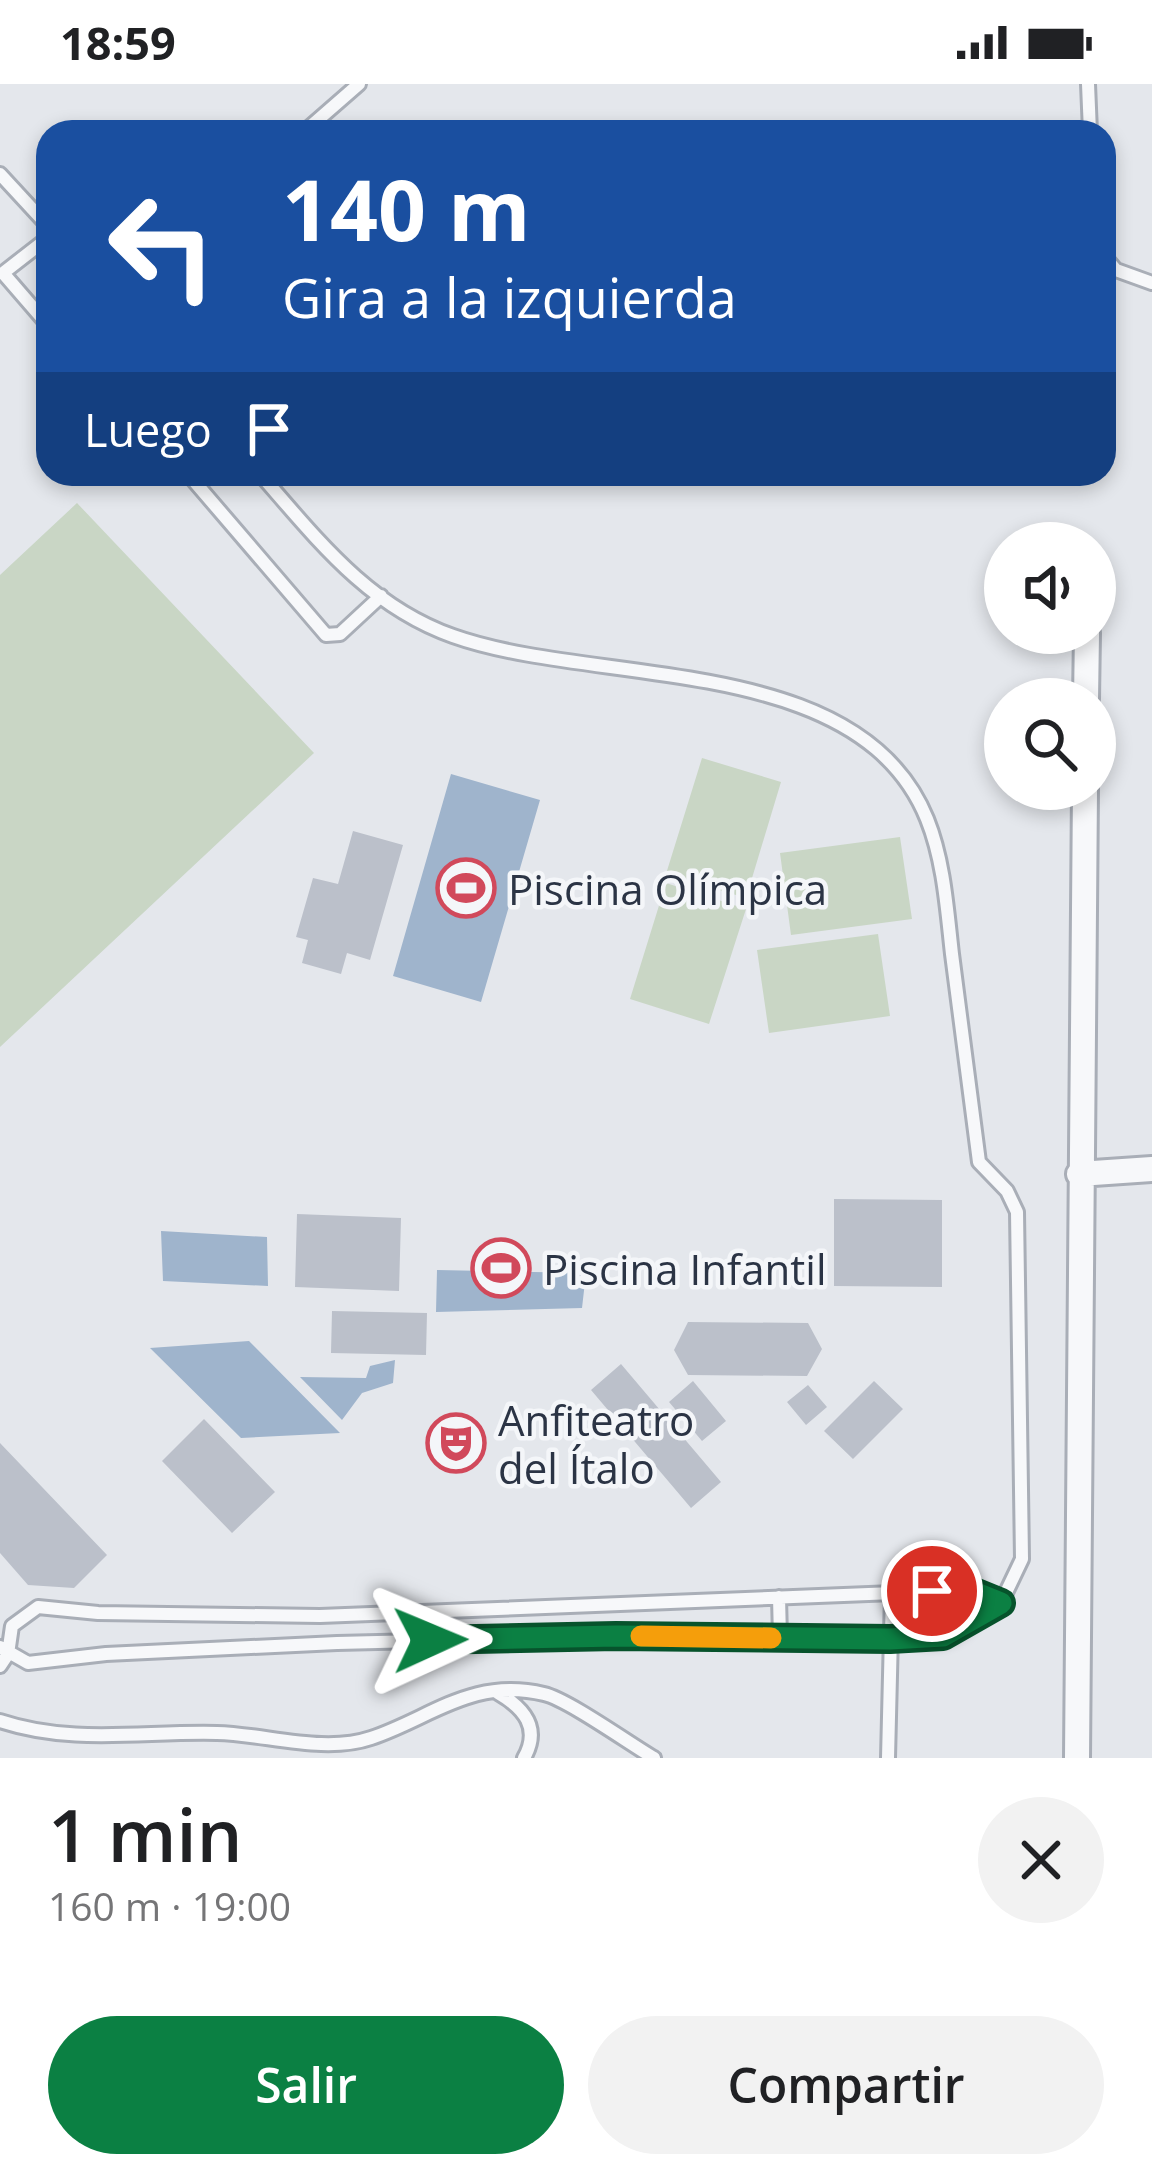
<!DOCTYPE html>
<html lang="es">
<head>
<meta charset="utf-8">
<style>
	body { margin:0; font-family:"Open Sans",sans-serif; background:#f2f2f2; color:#202124; height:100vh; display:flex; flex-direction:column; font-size:45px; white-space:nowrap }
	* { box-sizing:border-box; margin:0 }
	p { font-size:39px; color:#757577 }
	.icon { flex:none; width:66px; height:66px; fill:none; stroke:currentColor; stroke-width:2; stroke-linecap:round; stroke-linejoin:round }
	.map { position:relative; height:1674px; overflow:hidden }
	.drawer { display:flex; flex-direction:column; background:#fff; flex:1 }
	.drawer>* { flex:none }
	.hud { position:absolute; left:36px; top:36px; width:1080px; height:366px; border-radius:36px; box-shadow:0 6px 18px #0003; background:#1a4fa0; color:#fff; overflow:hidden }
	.tools { position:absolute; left:984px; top:438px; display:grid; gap:24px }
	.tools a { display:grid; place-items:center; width:132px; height:132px; border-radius:50%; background:#fff; box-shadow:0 6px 18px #0003; font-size:60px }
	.pin { position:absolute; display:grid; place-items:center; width:102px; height:102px; color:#fff; margin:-51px; border:6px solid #fff; border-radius:50%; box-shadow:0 3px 12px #0007 }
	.me { position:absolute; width:132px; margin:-66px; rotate:89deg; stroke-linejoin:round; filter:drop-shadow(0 0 9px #0008) }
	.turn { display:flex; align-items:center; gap:42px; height:252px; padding:0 48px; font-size:54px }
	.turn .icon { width:156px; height:156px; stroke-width:2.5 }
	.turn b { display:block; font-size:84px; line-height:102px }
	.then { display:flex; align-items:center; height:114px; padding:0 48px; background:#0003; gap:24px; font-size:45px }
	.round { display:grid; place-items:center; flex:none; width:126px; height:126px; border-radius:63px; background:#f2f2f2 }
	.overview { display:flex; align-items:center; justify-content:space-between; height:204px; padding:0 48px }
	h1 { font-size:72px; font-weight:600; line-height:90px }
	.cta { display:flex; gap:24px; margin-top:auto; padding:24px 48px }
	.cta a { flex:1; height:138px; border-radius:72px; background:#0b8043; color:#fff; font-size:48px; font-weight:600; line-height:138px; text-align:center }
	.cta a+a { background:#f2f2f2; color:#202124 }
	.status { display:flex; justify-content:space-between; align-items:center; height:84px; padding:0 60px; background:#fff; direction:ltr }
	.status svg { height:33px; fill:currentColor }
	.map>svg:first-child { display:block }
</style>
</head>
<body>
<div class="status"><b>18:59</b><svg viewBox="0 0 49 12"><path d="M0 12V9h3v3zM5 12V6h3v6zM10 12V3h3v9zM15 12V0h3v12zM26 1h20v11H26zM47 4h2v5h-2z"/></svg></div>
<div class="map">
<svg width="1152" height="1674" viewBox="0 0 1152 1674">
	<rect width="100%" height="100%" fill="#e4e7ec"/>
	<!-- green -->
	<path fill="#c9d6c5" d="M77 419 314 669 0 963V491Z
		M702 674 781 698 746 814 666 790Z
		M900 753 912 835 791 851 780 769Z
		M666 799 746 825 709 940 630 915Z
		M878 850 890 932 769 949 757 866Z"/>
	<!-- water -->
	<path fill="#9fb4cc" d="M451 690 540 716 481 918 393 892Z
		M161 1147 267 1153 268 1202 163 1197Z
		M437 1186 586 1189 582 1224 436 1228Z
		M249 1257 340 1349 241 1354 150 1264Z
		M395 1276 393 1299 362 1309 342 1336 300 1293 366 1294 370 1282Z"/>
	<!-- building -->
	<path fill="#bbc0ca" d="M353 747 403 761 370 876 347 869 341 890 302 879 308 856 296 853 313 794 338 800Z
		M834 1115 942 1116V1203L834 1202Z
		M297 1130 401 1134 399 1207 295 1203Z
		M332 1227 427 1229 426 1271 331 1269Z
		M688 1238 808 1239 822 1265 807 1292 688 1291 674 1266Z
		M621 1280 721 1398 691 1424 591 1306Z
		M693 1297 726 1337 702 1357 669 1318Z
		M874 1297 903 1325 853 1375 824 1347Z
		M808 1301 827 1323 806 1341 787 1318Z
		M204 1335 275 1408 232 1449 162 1377Z
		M0 1359 107 1471 74 1504 28 1501 0 1469Z"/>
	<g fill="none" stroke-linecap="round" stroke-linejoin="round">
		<defs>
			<path id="lane" d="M1088 0 1090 48
				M304 48 359 0
				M0 90 48 142
				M48 154 3 189 48 241
				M1104 172 1116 186 1152 199
				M188 390 326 551 340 550 381 512
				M779 1513 780 1554
				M0 1563 28 1579 106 1570 337 1559 616 1552 890 1555 943 1552 1001 1519 1022 1475 1017 1128 1007 1107 979 1078C970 1009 961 939 952 870 947 826 944 777 927 735 859 567 596 603 453 552 368 522 317 455 260 390
				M0 1582 8 1570 12 1542 38 1523 98 1529 320 1532 969 1506 1001 1519
				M498 1609C524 1624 541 1644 524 1674
				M0 1637C72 1661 143 1647 217 1649 265 1650 324 1670 371 1654 431 1634 472 1593 544 1610 567 1615 630 1660 654 1674
				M888 1674 892 1509"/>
			<path id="street" d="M1086 615 1087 549
				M1079 1090 1152 1085
				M1077 1674 1085 705"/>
		</defs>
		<!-- lane casing -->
		<use href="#lane" stroke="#a9aeb7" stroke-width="18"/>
		<!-- street casing -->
		<use href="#street" stroke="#a9aeb7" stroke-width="30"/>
		<!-- lane -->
		<use href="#lane" stroke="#f7f8fa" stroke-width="12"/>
		<!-- street -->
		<use href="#street" stroke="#f7f8fa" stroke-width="24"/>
	</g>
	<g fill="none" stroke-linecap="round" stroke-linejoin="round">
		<defs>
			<path id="route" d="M430 1556 616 1552 890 1555 943 1552 1001 1519 969 1506 932 1507"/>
		</defs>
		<!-- route casing -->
		<use href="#route" stroke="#07532c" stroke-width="30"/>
		<!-- route -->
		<use href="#route" stroke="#0b8043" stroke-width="21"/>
		<!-- slow -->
		<path stroke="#f59e0b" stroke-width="21" d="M641 1552 771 1554"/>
	</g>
	<!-- icons -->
	<defs>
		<symbol id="stadium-ring" viewBox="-11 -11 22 22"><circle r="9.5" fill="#f4f6f9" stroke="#d1495b" stroke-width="1.5"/><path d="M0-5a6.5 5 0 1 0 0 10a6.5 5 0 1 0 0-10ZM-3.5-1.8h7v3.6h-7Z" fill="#d1495b"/></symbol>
		<symbol id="theatre-ring" viewBox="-11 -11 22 22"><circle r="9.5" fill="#f4f6f9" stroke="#d1495b" stroke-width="1.5"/><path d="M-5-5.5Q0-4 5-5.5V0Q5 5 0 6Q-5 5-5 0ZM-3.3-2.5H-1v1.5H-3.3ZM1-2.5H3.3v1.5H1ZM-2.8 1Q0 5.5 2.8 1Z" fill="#d1495b"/></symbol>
	</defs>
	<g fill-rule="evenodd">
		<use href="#stadium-ring" x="433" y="771" width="66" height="66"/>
		<use href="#stadium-ring" x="468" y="1151" width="66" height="66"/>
		<use href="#theatre-ring" x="423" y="1326" width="66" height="66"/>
	</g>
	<g text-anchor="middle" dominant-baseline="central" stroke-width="9" stroke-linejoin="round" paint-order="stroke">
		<!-- poi labels -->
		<g font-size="42" fill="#2b3445" stroke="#f4f6f9" text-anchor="start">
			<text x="508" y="804">Piscina Olímpica</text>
			<text x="543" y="1184">Piscina Infantil</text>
			<text x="498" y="1335">Anfiteatro<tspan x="498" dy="48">del Ítalo</tspan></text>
		</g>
	</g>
</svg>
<div class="tools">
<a><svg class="icon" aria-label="sound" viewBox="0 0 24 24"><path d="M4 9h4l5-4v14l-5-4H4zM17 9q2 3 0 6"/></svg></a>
<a><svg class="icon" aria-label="search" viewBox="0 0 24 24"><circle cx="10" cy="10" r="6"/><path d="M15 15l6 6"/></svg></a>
</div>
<div class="pin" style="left:932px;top:1507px;background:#d93025"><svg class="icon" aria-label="arrive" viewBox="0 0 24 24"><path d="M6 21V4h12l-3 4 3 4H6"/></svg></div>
<svg class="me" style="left:430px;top:1556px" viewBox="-20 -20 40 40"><path d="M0-17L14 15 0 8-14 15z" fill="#0b8043" stroke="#fff" stroke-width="4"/></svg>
<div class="hud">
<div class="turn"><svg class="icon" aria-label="left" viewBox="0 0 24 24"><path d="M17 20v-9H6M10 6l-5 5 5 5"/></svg><div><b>140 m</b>Gira a la izquierda</div></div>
<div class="then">Luego<svg class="icon" aria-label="arrive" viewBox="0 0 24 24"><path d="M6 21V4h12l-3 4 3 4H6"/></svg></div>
</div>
</div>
<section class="drawer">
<div class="overview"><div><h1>1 min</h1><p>160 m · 19:00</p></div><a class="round"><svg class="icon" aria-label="close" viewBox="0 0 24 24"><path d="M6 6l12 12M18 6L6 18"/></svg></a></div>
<div class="cta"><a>Salir</a><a>Compartir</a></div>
</section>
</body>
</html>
